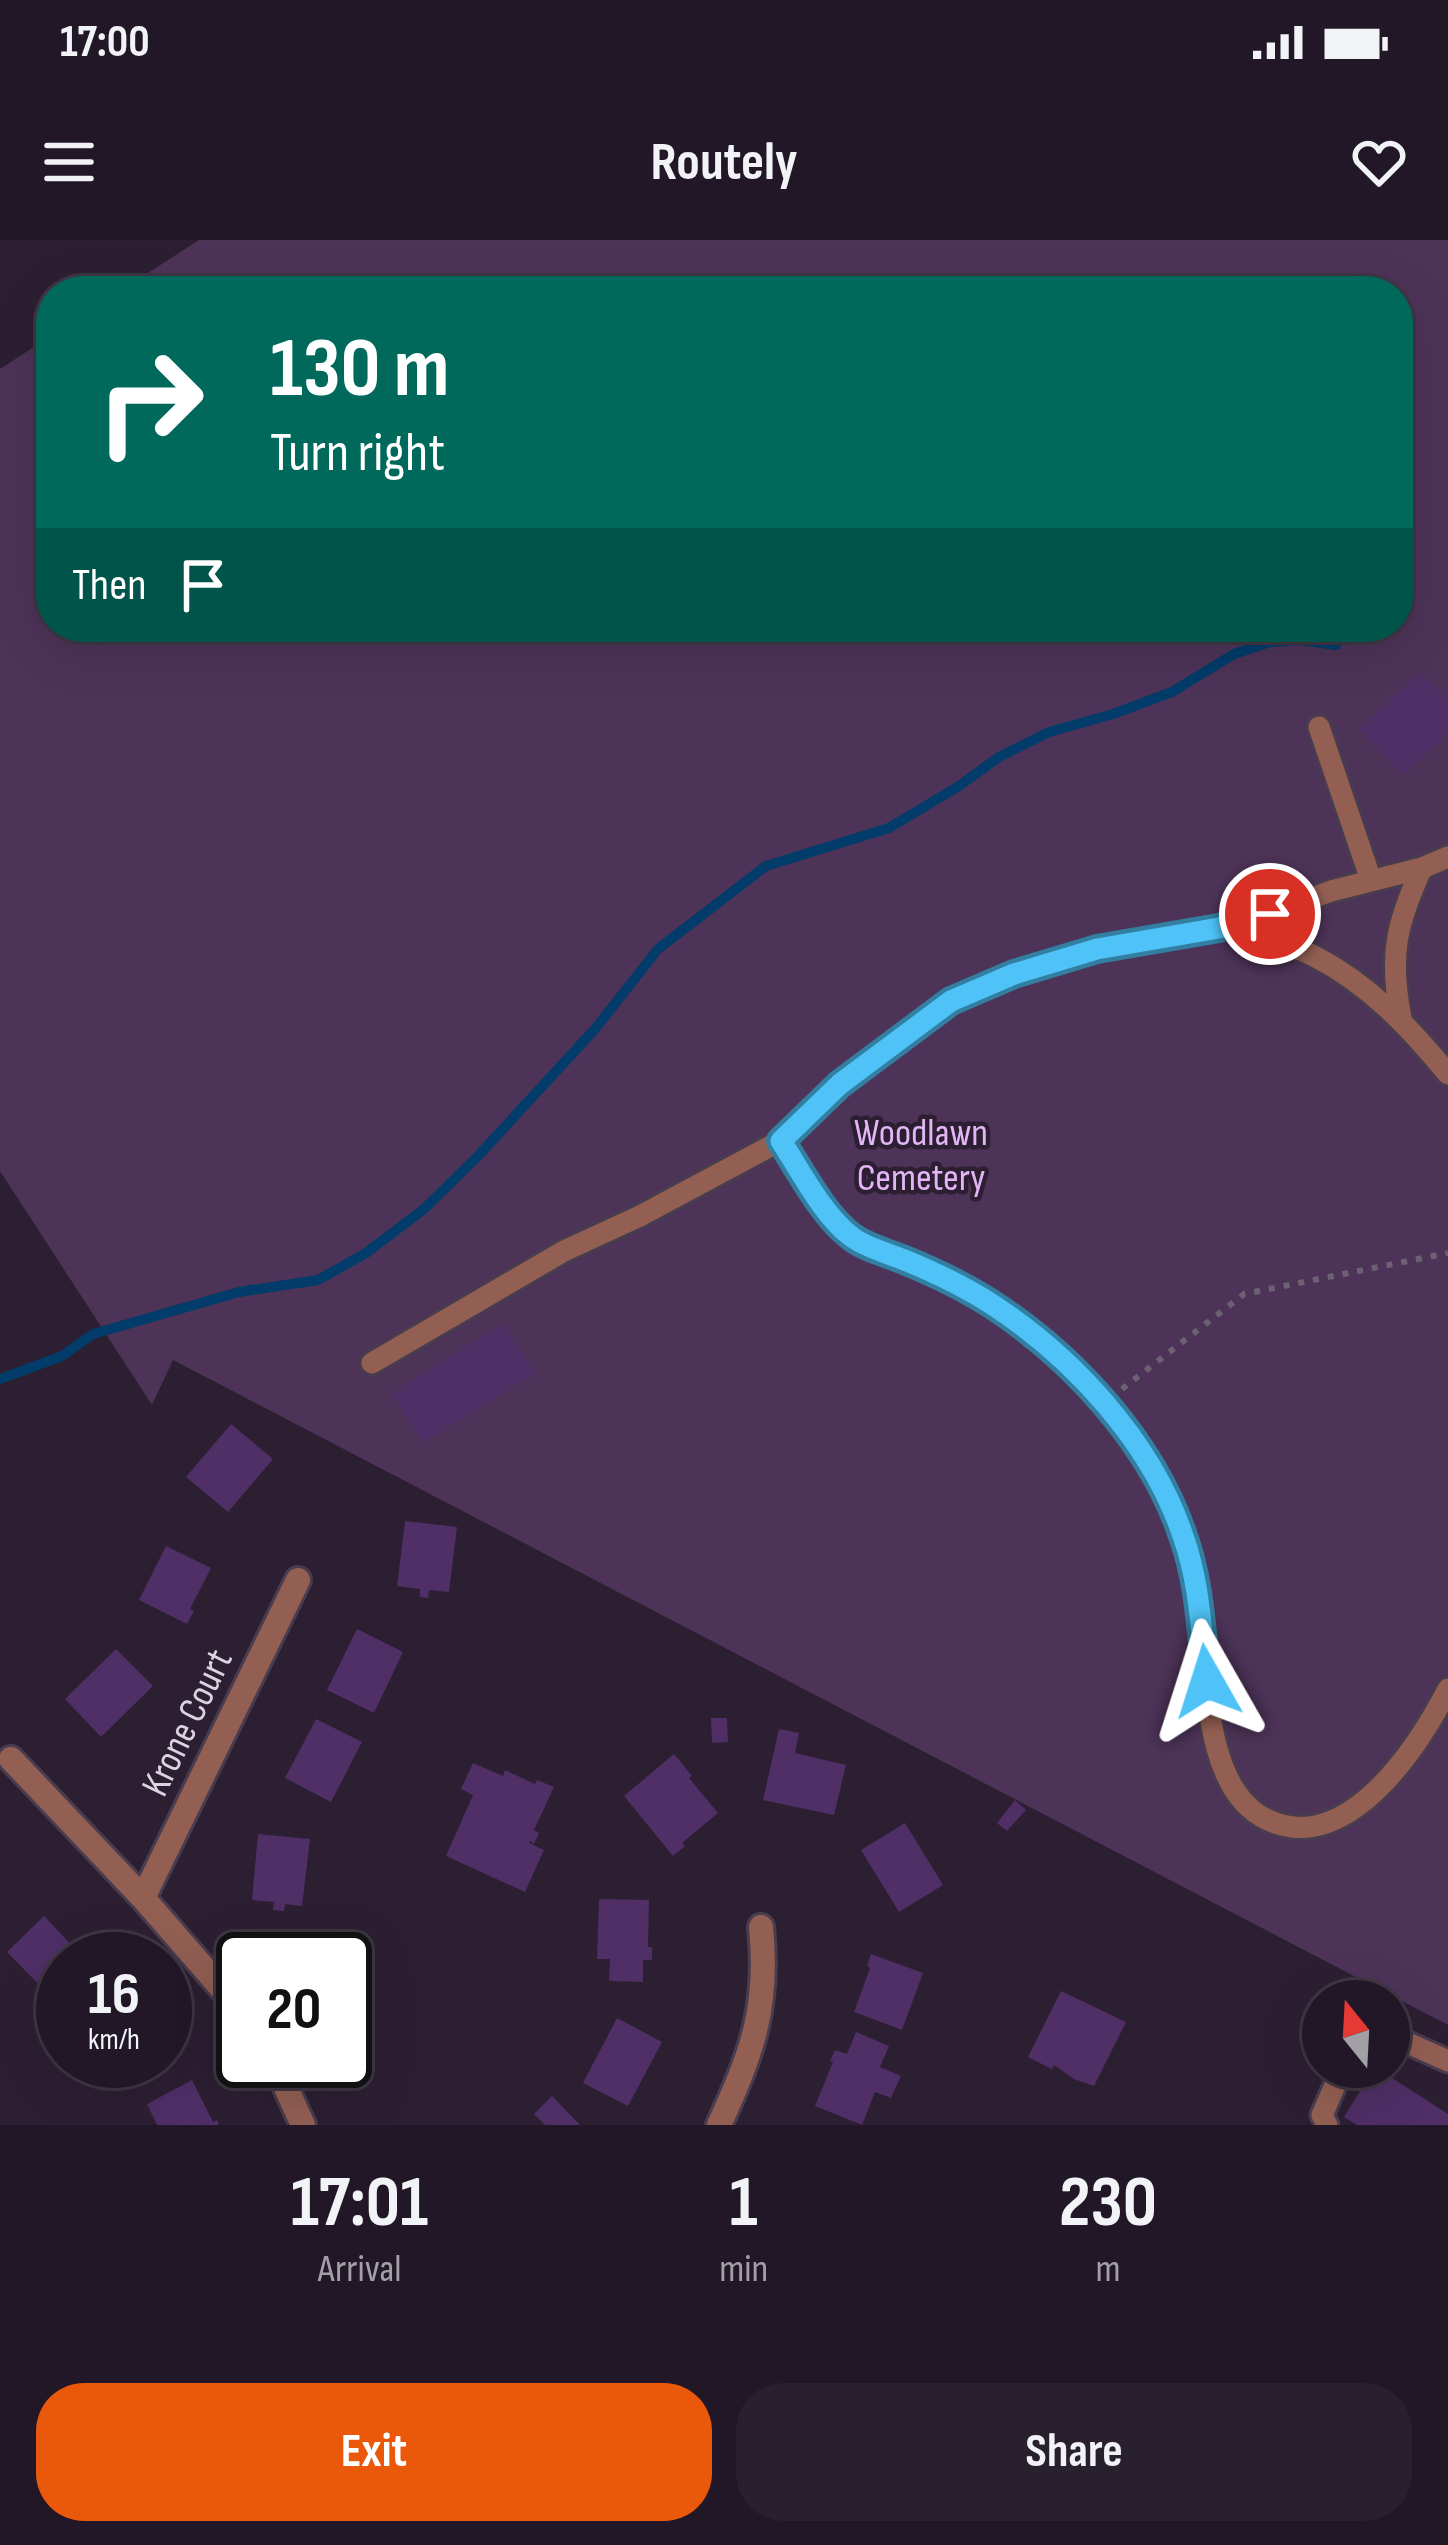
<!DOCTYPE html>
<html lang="en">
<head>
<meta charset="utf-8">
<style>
	body { margin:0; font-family:"Sofia Sans Condensed",sans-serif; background:#29202e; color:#f1f3f6; height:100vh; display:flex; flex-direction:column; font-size:45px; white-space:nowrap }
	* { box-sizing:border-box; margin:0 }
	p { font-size:39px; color:#a29fa7 }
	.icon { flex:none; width:66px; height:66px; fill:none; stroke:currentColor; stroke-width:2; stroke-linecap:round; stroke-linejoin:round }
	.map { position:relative; height:1885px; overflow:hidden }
	.panel { display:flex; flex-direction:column; background:#211726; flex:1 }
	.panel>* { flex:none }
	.guide { position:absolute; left:36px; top:36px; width:1377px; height:366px; border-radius:48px; box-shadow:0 12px 48px #0002,0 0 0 3px #3e3643; background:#00695c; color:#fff; overflow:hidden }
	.needle { width:78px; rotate:342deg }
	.tools { position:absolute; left:1302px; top:1740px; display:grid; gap:24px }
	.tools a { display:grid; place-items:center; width:108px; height:108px; border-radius:50%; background:#211726; box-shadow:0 12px 48px #0002,0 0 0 3px #3e3643; font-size:60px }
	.speed { position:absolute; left:36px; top:1692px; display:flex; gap:24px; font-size:60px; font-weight:700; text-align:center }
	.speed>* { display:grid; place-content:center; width:156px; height:156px; border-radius:50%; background:#211726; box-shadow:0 12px 48px #0002,0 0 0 3px #3e3643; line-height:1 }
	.speed small { font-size:30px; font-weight:400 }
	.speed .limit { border:6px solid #111; border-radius:18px; background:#fff; color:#111 }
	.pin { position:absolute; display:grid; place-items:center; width:102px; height:102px; color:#fff; margin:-51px; border:6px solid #fff; border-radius:50%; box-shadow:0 3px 12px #0007 }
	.me { position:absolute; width:132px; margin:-66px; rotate:354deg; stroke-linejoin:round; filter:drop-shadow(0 0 9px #0008) }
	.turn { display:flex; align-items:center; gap:42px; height:252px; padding:0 36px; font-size:54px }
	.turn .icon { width:156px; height:156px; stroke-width:2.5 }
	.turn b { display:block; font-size:84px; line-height:102px }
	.then { display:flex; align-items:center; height:114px; padding:0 36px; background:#0003; gap:24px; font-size:45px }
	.eta { display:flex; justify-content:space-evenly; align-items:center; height:204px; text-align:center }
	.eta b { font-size:72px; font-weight:700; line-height:84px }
	.cta { display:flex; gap:24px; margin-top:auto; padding:24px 36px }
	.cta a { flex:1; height:138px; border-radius:48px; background:#ea580c; color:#fff; font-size:48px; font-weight:700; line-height:138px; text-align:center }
	.cta a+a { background:#29202e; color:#f1f3f6 }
	.status { display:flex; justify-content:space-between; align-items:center; height:84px; padding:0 60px; background:#211726; direction:ltr }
	.status svg { height:33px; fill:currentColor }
	header { display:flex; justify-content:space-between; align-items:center; height:156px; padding:0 36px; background:#211726; font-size:54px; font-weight:700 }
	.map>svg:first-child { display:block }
</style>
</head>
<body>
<div class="status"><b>17:00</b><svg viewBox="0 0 49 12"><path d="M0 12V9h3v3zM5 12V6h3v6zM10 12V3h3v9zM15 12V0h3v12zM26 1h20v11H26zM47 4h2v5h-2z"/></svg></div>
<header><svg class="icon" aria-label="menu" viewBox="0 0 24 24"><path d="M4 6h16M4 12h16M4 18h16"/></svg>Routely<svg class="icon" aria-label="heart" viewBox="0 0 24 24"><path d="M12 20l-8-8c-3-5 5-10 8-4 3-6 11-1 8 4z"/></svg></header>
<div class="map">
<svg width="1448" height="1885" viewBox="0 0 1448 1885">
	<rect width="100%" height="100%" fill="#2c1f32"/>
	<!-- green -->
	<path fill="#4d3358" d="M199 0H1448V1785L173 1120 152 1165 0 931V129L51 96V387H1398V51H120Z"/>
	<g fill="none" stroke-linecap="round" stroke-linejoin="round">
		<!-- stream -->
		<path stroke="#013c6a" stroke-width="10" d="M0 1139 62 1116 93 1094 239 1052 318 1040 366 1013 424 969 478 916 595 789 658 709 766 626 889 588 959 546 999 517 1049 492 1113 474 1172 452 1234 414 1270 402 1301 400 1336 405"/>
	</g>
	<!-- building -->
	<path fill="#4f2f66" d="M1420 432 1448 461V493L1403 535 1359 489Z
		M503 1083 535 1133 423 1203 392 1153Z
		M231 1184 273 1219 228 1272 186 1237Z
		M405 1281 457 1287 449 1352 429 1350 428 1358 420 1357V1349L397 1346Z
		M166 1306 211 1328 190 1369 194 1371 187 1384 139 1360Z
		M357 1389 403 1412 374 1473 327 1450Z
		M116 1409 153 1446 101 1497 65 1459Z
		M711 1478H727L728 1502 712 1503Z
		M316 1479 362 1502 331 1562 285 1538Z
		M779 1489 799 1493 795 1513 846 1525 834 1575 763 1560Z
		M674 1514 692 1536 689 1538 718 1573 682 1603 685 1606 673 1616 624 1556Z
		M473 1523 503 1536 505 1530 535 1544 537 1540 554 1547 534 1590 539 1593 534 1604 530 1601 529 1603 544 1610 525 1652 446 1616 473 1555 461 1549Z
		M1015 1560 1026 1570 1007 1591 997 1583Z
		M905 1583 943 1645 899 1672 861 1610Z
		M258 1594 310 1599 302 1666 285 1664 284 1671 273 1670 274 1662 252 1660Z
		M599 1659 649 1660 648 1707H652V1720H643V1742L609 1741 610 1719H597Z
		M44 1676 77 1711 80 1709 90 1719H63V1745L51 1757 7 1712Z
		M871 1714 923 1733 902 1790 854 1772 870 1728 867 1726Z
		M1061 1751 1126 1782 1094 1846 1074 1839 1054 1825 1052 1829 1028 1817Z
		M617 1778 662 1802 628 1866 583 1843Z
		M856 1792 889 1806 880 1827 901 1836 891 1858 875 1852 862 1885 815 1866 833 1822 830 1821 835 1810 847 1814Z
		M1375 1827 1448 1874V1885H1357L1344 1877Z
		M192 1840 213 1882 217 1880 219 1885H157L147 1864Z
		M552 1856 580 1885H545L534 1874Z"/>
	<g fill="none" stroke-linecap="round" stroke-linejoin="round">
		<defs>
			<path id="service" d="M1319 487 1371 640
				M1223 689C1253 696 1285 702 1314 716 1369 744 1410 788 1448 834
				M1401 778C1389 716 1396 684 1422 628
				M780 901C801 932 821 973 851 996 858 1002 868 1004 876 1008 901 1018 927 1027 951 1041 1037 1088 1107 1157 1158 1241 1176 1272 1189 1308 1196 1343 1210 1409 1195 1544 1266 1579 1346 1619 1418 1507 1448 1449
				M372 1123 564 1011 640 976 780 901 840 844 951 761 1014 733 1097 709 1219 688 1270 674 1331 651 1422 628 1448 617
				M1389 1801 1401 1800 1448 1821
				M1327 1885 1322 1875 1343 1827"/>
			<path id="minor" d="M11 1519 143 1658 243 1773
				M143 1658 298 1340
				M274 1821 303 1885
				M719 1885C752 1813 769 1768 761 1687"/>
		</defs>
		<!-- service casing -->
		<use href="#service" stroke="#483c4e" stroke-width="27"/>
		<!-- minor casing -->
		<use href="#minor" stroke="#483c4e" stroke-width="30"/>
		<!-- path -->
		<path stroke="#6c6172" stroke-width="6" stroke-dasharray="6 9" stroke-linecap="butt" d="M1122 1149 1244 1054 1448 1013"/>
		<!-- service -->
		<use href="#service" stroke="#935f53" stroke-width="21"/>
		<!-- minor -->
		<use href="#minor" stroke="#935f53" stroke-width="24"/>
	</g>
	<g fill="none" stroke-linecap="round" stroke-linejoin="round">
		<defs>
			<path id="route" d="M1207 1441C1201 1392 1200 1343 1183 1296 1152 1203 1074 1118 993 1065 964 1046 934 1032 902 1019 887 1013 865 1007 852 997 824 977 800 930 781 901L840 844 951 761 1014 734 1097 709 1219 688 1270 674"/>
		</defs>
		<!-- route casing -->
		<use href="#route" stroke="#337fa1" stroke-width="30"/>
		<!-- route -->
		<use href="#route" stroke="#4fc3f7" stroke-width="21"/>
	</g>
	<g text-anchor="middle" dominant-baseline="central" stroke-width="9" stroke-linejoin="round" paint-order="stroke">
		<!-- park labels -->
		<g font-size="39" fill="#e3b5f7" stroke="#2c1f32">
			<text x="921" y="893">Woodlawn<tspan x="921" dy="45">Cemetery</tspan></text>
		</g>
		<!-- street labels -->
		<g font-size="39" fill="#dcd3e0" stroke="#2c1f32">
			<text transform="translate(188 1483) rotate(-64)">Krone Court</text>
		</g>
	</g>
</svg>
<div class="tools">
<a><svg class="needle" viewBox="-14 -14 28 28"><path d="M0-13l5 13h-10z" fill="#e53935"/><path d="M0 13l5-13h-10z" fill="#a29fa7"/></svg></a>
</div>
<div class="speed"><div>16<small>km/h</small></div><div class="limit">20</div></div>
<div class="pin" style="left:1270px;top:674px;background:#d93025"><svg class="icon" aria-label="arrive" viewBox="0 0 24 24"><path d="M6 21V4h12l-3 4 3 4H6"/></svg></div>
<svg class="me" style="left:1207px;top:1441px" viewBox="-20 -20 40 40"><path d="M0-17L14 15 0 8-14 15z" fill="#4fc3f7" stroke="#fff" stroke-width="4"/></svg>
<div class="guide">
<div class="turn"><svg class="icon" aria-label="right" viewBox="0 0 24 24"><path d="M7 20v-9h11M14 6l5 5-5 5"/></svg><div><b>130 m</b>Turn right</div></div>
<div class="then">Then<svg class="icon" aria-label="arrive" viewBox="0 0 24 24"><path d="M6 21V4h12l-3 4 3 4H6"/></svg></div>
</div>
</div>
<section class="panel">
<div class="eta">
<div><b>17:01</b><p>Arrival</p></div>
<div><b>1</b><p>min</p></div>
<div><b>230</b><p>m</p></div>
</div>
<div class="cta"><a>Exit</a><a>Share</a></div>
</section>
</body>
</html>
